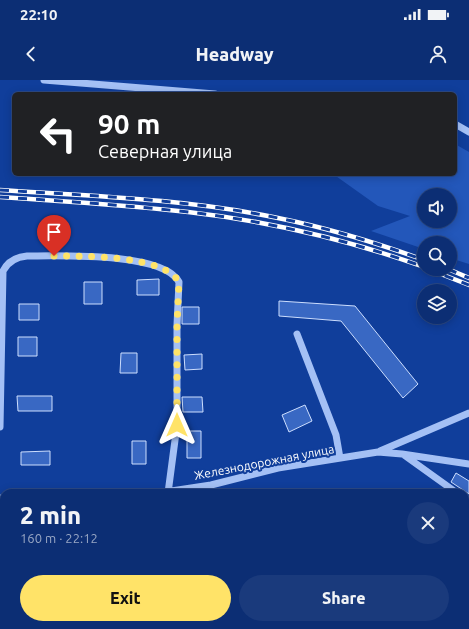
<!DOCTYPE html>
<html lang="en">
<head>
<meta charset="utf-8">
<style>
	body { margin:0; font-family:Ubuntu,sans-serif; background:#1a3a7c; color:#f1f3f6; height:100vh; display:flex; flex-direction:column; font-size:15px; white-space:nowrap }
	* { box-sizing:border-box; margin:0 }
	p { font-size:13px; color:#9aa8c5 }
	.icon { flex:none; width:22px; height:22px; fill:none; stroke:currentColor; stroke-width:2; stroke-linecap:round; stroke-linejoin:round }
	.map { position:relative; flex:1; overflow:hidden }
	.panel { position:absolute; left:0px; top:409px; width:469px; height:140px; display:flex; flex-direction:column; background:#0c2e74; border-radius:12px 12px 0 0; box-shadow:0 2px 10px #0003,0 0 0 1px #2c4a86 }
	.panel>* { flex:none }
	.guide { position:absolute; left:12px; top:12px; width:445px; height:84px; border-radius:6px; box-shadow:0 2px 10px #0003,0 0 0 1px #2c4a86; background:#202124; color:#fff; overflow:hidden }
	.fabs { position:absolute; left:417px; top:108px; display:grid; gap:8px }
	.fabs a { display:grid; place-items:center; width:40px; height:40px; border-radius:50%; background:#0c2e74; box-shadow:0 2px 10px #0003,0 0 0 1px #2c4a86; font-size:20px }
	.pin { position:absolute; display:grid; place-items:center; width:34px; height:34px; color:#fff; margin:-41px -17px; border-radius:50% 50% 50% 0; rotate:-45deg; box-shadow:0 0 4px #0007 }
	.pin .icon { rotate:45deg }
	.me { position:absolute; width:44px; margin:-22px; rotate:0deg; stroke-linejoin:round; filter:drop-shadow(0 0 3px #0008) }
	.turn { display:flex; align-items:center; gap:14px; height:84px; padding:0 20px; font-size:18px }
	.turn .icon { width:52px; height:52px; stroke-width:2.5 }
	.turn b { display:block; font-size:28px; line-height:34px }
	.round { display:grid; place-items:center; flex:none; width:42px; height:42px; border-radius:21px; background:#1a3a7c }
	.headline { display:flex; align-items:center; justify-content:space-between; height:68px; padding:0 20px }
	h1 { font-size:24px; font-weight:800; line-height:30px }
	.cta { display:flex; gap:8px; margin-top:auto; padding:8px 20px }
	.cta a { flex:1; height:46px; border-radius:24px; background:#ffe368; color:#111; font-size:16px; font-weight:800; line-height:46px; text-align:center }
	.cta a+a { background:#1a3a7c; color:#f1f3f6 }
	.status { display:flex; justify-content:space-between; align-items:center; height:28px; padding:0 20px; background:#0c2e74; direction:ltr }
	.status svg { height:11px; fill:currentColor }
	header { display:flex; justify-content:space-between; align-items:center; height:52px; padding:0 20px; background:#0c2e74; font-size:18px; font-weight:800 }
	.map>svg:first-child { display:block }
</style>
</head>
<body>
<div class="status"><b>22:10</b><svg viewBox="0 0 49 12"><path d="M0 12V9h3v3zM5 12V6h3v6zM10 12V3h3v9zM15 12V0h3v12zM26 1h20v11H26zM47 4h2v5h-2z"/></svg></div>
<header><svg class="icon" aria-label="back" viewBox="0 0 24 24"><path d="M15 5l-7 7 7 7"/></svg>Headway<svg class="icon" aria-label="person" viewBox="0 0 24 24"><circle cx="12" cy="8" r="4"/><path d="M4 21q1-7 8-7t8 7"/></svg></header>
<div class="map">
<svg width="469" height="549" viewBox="0 0 469 549">
	<rect width="100%" height="100%" fill="#103e9b"/>
	<!-- green -->
	<path fill="#2357ba" fill-rule="evenodd" d="M455 64 469 72V184L450 178V163H424V169L371 151 410 136 378 126 333 94H455ZM424 115H450V141H424Z"/>
	<!-- building -->
	<path fill="#3968c3" stroke="#cddefe" d="M159 199V215H137V200Z
		M84 202H102V224H84Z
		M279 221 355 226 418 304 403 318 341 241 279 236Z
		M19 224H39V240H19Z
		M182 227H199V244H182Z
		M18 257H37V276H18Z
		M121 273H137V293H120Z
		M202 274V289L185 290 184 275Z
		M17 316H52V331H18Z
		M182 317H202L203 332H183Z
		M305 325 312 341 289 352 282 335Z
		M187 351H201V378H187Z
		M132 361H146V384H132Z
		M50 371V385H21V372Z
		M456 393 469 401V414L451 402Z
		M19 545H44V549L19 548Z
		M111 545H126V549H110Z"/>
	<g fill="none" stroke-linecap="round" stroke-linejoin="round">
		<!-- minor -->
		<path stroke="#a4c0f5" stroke-width="7" d="M44 0 215 14
			M455 44 469 52
			M297 254 336 355 340 378
			M0 347 3 191C8 181 16 177 27 176 59 176 163 172 179 202L177 245V345L168 413
			M380 371 469 333
			M404 375 457 413
			M158 413 211 405 278 388 378 372 402 374 469 384
			M0 418H4
			M465 419 469 422
			M468 485 469 483
			M169 545V549"/>
		<defs>
			<path id="rail" d="M0 110C93 116 187 119 278 138 328 148 377 163 424 180
				M0 117C63 121 125 125 188 132 267 141 349 160 424 187
				M428 189 469 205
				M448 189 469 198"/>
		</defs>
		<!-- rail casing -->
		<use href="#rail" stroke="#fff" stroke-width="4.5"/>
		<!-- rail -->
		<use href="#rail" stroke="#103e9b" stroke-width="3" stroke-dasharray="9" stroke-linecap="butt"/>
	</g>
	<g fill="none" stroke-linecap="round" stroke-linejoin="round">
		<!-- route -->
		<path stroke="#ffe368" stroke-width="7" stroke-dasharray="0 12.6" d="M54 176C82 176 164 175 179 202L177 244V345"/>
	</g>
	<g text-anchor="middle" dominant-baseline="central" stroke-width="4" stroke-linejoin="round" paint-order="stroke">
		<!-- street labels -->
		<g font-size="12" fill="#fff" stroke="#103e9b">
			<text transform="translate(264 382) rotate(-11)">Железнодорожная улица</text>
		</g>
	</g>
</svg>
<div class="fabs">
<a><svg class="icon" aria-label="sound" viewBox="0 0 24 24"><path d="M4 9h4l5-4v14l-5-4H4zM17 9q2 3 0 6"/></svg></a>
<a><svg class="icon" aria-label="search" viewBox="0 0 24 24"><circle cx="10" cy="10" r="6"/><path d="M15 15l6 6"/></svg></a>
<a><svg class="icon" aria-label="layers" viewBox="0 0 24 24"><path d="M12 4l9 5-9 5-9-5zM3 14l9 5 9-5"/></svg></a>
</div>
<div class="pin" style="left:54px;top:176px;background:#d93025"><svg class="icon" aria-label="arrive" viewBox="0 0 24 24"><path d="M6 21V4h12l-3 4 3 4H6"/></svg></div>
<svg class="me" style="left:177px;top:345px" viewBox="-20 -20 40 40"><path d="M0-17L14 15 0 8-14 15z" fill="#ffe368" stroke="#fff" stroke-width="4"/></svg>
<div class="guide">
<div class="turn"><svg class="icon" aria-label="left" viewBox="0 0 24 24"><path d="M17 20v-9H6M10 6l-5 5 5 5"/></svg><div><b>90 m</b>Северная улица</div></div>
</div>
<section class="panel">
<div class="headline"><div><h1>2 min</h1><p>160 m · 22:12</p></div><a class="round"><svg class="icon" aria-label="close" viewBox="0 0 24 24"><path d="M6 6l12 12M18 6L6 18"/></svg></a></div>
<div class="cta"><a>Exit</a><a>Share</a></div>
</section>
</div>
</body>
</html>
